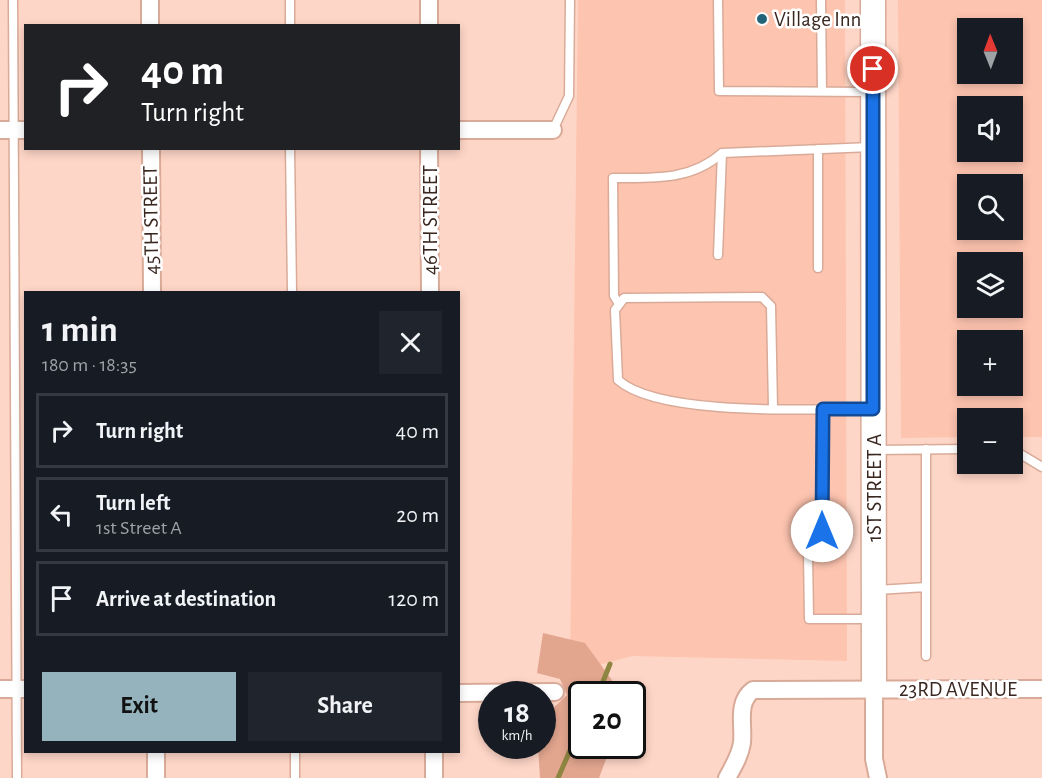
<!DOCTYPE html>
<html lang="en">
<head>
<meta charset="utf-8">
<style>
	body { margin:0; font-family:"Alegreya Sans",sans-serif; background:#20242c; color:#f1f3f6; height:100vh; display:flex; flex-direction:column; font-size:22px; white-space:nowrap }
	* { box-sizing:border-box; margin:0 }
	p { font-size:20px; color:#9ea1a6 }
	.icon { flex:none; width:33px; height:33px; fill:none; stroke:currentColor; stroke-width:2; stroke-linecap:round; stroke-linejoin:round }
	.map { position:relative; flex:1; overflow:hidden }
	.sheet { position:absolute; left:24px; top:291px; width:436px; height:462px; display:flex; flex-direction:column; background:#171b24; border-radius:0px; box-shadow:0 3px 9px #0003 }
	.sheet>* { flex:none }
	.top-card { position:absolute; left:24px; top:24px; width:436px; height:126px; border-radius:0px; box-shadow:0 3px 9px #0003; background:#202124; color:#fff; overflow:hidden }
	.needle { width:39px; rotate:359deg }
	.fabs { position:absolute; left:957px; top:18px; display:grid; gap:12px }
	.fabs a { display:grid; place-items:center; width:66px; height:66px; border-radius:0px; background:#171b24; box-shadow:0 3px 9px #0003; font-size:30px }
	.speed { position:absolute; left:478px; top:681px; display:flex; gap:12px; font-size:30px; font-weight:700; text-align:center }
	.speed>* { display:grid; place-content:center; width:78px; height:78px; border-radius:50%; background:#171b24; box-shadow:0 3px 9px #0003; line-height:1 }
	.speed small { font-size:15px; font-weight:400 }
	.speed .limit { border:3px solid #111; border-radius:9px; background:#fff; color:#111 }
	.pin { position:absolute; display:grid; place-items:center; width:51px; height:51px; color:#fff; margin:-26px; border:3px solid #fff; border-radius:50%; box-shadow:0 2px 6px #0007 }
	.me { position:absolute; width:66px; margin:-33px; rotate:0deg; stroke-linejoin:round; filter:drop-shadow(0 0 4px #0008) }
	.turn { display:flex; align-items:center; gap:21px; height:126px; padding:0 18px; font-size:27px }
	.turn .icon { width:78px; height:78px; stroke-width:2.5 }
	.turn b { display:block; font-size:42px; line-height:51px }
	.round { display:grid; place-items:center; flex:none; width:63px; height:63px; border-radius:0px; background:#20242c }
	.overview { display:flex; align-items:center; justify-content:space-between; height:102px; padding:0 18px }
	h1 { font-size:36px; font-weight:600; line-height:45px }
	.button { display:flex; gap:12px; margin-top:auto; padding:12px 18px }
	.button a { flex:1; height:69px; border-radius:0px; background:#94b3bd; color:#111; font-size:24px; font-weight:600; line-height:69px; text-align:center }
	.button a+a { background:#20242c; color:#f1f3f6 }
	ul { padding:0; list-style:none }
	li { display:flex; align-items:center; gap:18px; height:75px; margin:0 12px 9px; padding:0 6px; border:3px solid #363941; border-radius:0px }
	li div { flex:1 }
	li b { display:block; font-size:22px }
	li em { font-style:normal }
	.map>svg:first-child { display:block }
</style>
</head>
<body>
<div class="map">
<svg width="1042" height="778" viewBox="0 0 1042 778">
	<rect width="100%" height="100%" fill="#fed6c7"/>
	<!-- built -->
	<path fill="#fdc4af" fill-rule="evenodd" d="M578 0H845L847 661 632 656 570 673Z
		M898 0H1042V437H1013L1012 418H968L967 437 901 438ZM968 28H1012V74H968ZM968 106H1012V152H968ZM968 184H1012V230H968ZM968 262H1012V308H968ZM968 340H1012V386H968Z"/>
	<!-- green -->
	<path fill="#e2a68f" d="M543 633 585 643 622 694H582V746H611L599 778H540L538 746H543V718L567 695 560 679 537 673Z"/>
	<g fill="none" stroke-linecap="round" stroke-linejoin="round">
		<!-- stream -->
		<path stroke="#8e8540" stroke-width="5" d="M598 694 610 664
			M558 778 582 723"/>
		<defs>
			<path id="lane" d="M13 0 17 778
				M290 0V26
				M718 0 719 91 870 92
				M821 0 822 91
				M553 130 569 96 570 0
				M290 148 292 292
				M818 149V268
				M718 255 722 153
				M619 304 614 296 613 178C652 178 691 181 722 153L871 147
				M773 408 771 306 762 297 624 298 615 310 618 380C659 417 815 409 873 409
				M1012 449 1042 467
				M875 450 968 449
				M822 531 823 409
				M808 553 809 619H873
				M877 590 926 587
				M926 656V449
				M295 778V752"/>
			<path id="street" d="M150 0V26
				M429 0V26
				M0 130H26
				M459 130H553
				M151 148 152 292
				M429 148 430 292
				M874 688V759L878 778
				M0 689H26
				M459 693 555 692
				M156 752V778
				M434 752V778
				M727 778C733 767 740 756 742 743 744 724 736 703 753 690L1042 689"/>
			<path id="secondary" d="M873 0 874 688"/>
		</defs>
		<!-- lane casing -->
		<use href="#lane" stroke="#d9aa98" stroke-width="11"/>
		<!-- street casing -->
		<use href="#street" stroke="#d9aa98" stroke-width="20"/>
		<!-- secondary casing -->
		<use href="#secondary" stroke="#d9aa98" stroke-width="27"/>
		<!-- lane -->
		<use href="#lane" stroke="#fff" stroke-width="8"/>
		<!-- street -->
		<use href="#street" stroke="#fff" stroke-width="16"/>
		<!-- secondary -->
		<use href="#secondary" stroke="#fff" stroke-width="24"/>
	</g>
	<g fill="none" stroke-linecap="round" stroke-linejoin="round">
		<defs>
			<path id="route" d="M822 531 823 409H873V69"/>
		</defs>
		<!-- route casing -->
		<use href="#route" stroke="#114b97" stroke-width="15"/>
		<!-- route -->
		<use href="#route" stroke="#1a73e8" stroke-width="10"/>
	</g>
	<!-- markers -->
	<circle fill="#236478" stroke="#fff" stroke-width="2" cx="762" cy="19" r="6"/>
	<g text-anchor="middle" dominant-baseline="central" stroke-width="5" stroke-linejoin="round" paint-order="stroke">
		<!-- poi labels -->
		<g font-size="21" fill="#392720" stroke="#fff" text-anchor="start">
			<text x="774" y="19">Village Inn</text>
		</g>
		<!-- street labels -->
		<g font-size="21" fill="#392720" stroke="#fff">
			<text transform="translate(151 220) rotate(-91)">45TH STREET</text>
			<text transform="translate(430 220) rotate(-90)">46TH STREET</text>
			<text transform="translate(874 488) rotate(-90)">1ST STREET A</text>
			<text x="958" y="689">23RD AVENUE</text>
		</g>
	</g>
</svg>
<div class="fabs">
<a><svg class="needle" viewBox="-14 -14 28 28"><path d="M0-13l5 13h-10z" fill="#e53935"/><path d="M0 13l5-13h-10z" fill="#9ea1a6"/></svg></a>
<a><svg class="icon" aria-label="sound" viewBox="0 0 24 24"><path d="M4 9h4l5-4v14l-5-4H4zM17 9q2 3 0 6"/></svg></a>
<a><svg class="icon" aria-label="search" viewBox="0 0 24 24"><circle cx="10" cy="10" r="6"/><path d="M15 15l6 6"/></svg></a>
<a><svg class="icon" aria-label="layers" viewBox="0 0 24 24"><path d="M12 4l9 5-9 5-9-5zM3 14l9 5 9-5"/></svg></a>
<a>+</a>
<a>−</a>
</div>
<div class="speed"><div>18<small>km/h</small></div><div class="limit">20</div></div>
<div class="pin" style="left:873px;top:69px;background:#d93025"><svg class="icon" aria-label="arrive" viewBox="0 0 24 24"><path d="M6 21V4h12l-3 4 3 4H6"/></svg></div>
<svg class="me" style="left:822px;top:531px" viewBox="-20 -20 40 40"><circle r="19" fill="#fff"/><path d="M0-13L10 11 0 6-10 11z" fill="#1a73e8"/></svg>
<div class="top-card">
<div class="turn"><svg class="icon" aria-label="right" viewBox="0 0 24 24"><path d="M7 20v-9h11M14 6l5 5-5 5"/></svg><div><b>40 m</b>Turn right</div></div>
</div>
<section class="sheet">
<div class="overview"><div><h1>1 min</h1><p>180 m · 18:35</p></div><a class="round"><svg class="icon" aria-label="close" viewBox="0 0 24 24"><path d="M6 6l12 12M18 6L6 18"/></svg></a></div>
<ul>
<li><svg class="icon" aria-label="right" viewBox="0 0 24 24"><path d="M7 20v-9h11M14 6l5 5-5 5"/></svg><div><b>Turn right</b></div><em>40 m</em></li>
<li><svg class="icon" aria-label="left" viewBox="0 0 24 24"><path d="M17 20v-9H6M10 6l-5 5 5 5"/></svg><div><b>Turn left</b><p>1st Street A</p></div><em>20 m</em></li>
<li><svg class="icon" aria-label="arrive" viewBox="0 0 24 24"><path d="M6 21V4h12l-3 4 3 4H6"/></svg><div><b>Arrive at destination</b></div><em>120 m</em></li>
</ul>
<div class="button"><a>Exit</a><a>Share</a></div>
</section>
</div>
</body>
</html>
